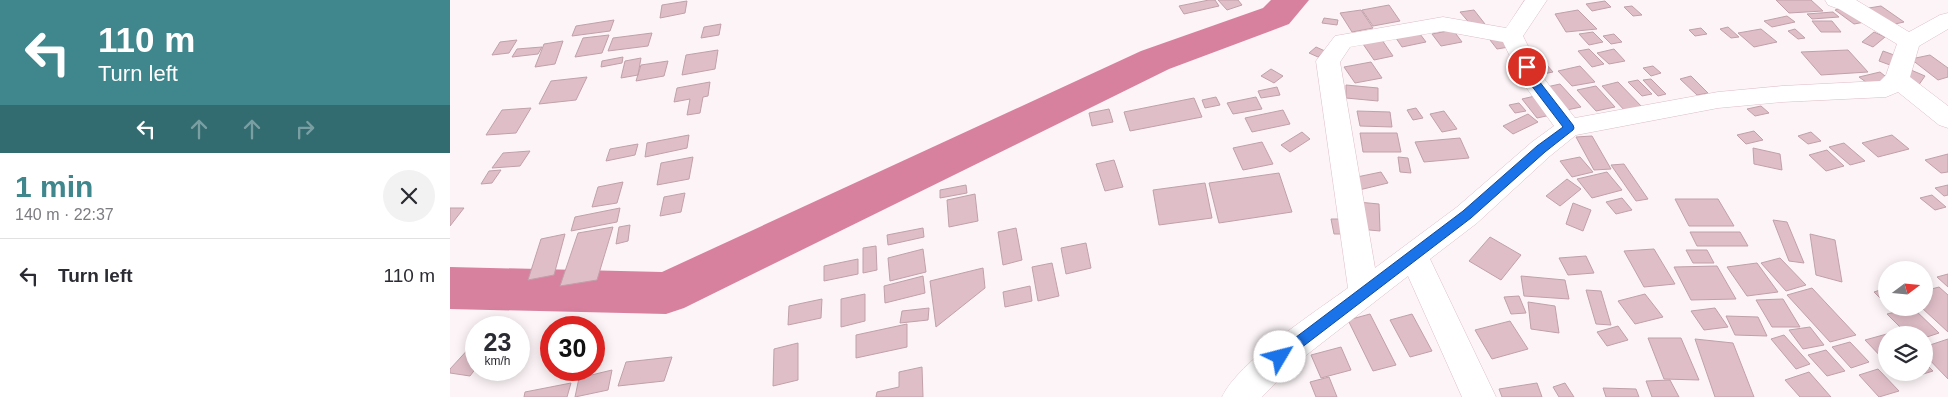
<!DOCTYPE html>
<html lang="en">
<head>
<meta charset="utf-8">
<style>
	body { margin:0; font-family:Arial,sans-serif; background:#f2f2f3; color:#2b2b33; height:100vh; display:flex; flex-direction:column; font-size:19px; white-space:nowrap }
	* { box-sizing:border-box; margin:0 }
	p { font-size:16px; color:#7c7c81 }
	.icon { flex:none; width:28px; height:28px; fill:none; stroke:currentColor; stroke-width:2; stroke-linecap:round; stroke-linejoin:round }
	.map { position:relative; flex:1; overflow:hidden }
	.drawer { display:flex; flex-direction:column; background:#fff; width:450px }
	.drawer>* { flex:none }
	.top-card { background:#3f868d; color:#fff; overflow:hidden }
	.needle { width:32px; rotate:74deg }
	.tools { position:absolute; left:1428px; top:261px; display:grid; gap:10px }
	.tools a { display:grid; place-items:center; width:55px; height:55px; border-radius:50%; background:#fff; box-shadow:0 2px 12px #0003; font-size:25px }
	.speed { position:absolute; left:15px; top:316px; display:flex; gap:10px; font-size:25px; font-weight:700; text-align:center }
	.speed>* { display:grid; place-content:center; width:65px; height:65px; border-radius:50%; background:#fff; box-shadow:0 2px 12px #0003; line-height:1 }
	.speed small { font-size:12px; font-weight:400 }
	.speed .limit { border:8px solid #d22; background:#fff; color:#111 }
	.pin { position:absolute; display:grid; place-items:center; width:42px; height:42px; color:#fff; margin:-21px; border:2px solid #fff; border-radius:50%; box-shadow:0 1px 5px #0007 }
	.me { position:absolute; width:55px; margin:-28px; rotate:53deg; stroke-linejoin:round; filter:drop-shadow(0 0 4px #0008) }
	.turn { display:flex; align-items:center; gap:18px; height:105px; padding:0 15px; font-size:22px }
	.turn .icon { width:65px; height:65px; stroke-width:2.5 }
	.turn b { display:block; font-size:35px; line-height:42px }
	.lanes { display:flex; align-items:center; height:48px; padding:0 15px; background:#0003; justify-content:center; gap:25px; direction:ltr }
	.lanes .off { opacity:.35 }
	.round { display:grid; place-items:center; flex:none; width:52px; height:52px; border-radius:26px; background:#f2f2f3 }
	.summary { display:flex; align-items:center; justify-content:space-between; height:85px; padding:0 15px }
	h1 { font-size:30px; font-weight:700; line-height:38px; color:#3f868d }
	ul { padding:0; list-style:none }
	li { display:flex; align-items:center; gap:15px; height:75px; padding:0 15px; border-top:1px solid #e1e1e2 }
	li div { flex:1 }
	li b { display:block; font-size:19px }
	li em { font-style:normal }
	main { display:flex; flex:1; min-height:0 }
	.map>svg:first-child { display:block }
</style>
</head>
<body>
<main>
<section class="drawer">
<div class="top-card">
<div class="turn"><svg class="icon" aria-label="left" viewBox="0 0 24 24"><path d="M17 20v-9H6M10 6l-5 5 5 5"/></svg><div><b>110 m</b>Turn left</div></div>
<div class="lanes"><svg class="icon" aria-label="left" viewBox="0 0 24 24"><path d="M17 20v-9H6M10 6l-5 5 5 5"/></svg><svg class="icon off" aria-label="ahead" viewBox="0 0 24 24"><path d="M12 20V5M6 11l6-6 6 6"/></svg><svg class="icon off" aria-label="ahead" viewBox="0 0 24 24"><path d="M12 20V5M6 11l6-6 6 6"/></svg><svg class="icon off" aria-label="right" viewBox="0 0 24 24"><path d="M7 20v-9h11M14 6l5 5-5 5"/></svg></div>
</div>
<div class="summary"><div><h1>1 min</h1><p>140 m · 22:37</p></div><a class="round"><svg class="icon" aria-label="close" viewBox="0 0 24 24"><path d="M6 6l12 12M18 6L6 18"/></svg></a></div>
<ul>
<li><svg class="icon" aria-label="left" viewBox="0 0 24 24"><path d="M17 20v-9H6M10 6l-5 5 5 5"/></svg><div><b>Turn left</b></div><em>110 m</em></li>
</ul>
</section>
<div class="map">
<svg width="1498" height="397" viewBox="0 0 1498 397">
	<rect width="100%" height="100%" fill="#fcf4f6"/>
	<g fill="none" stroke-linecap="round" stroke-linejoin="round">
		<!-- river -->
		<path fill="#d7819f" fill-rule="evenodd" d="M821 0H859L839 24 719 69 234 308 216 314 0 309V267L212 272 691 51 813 8Z"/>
	</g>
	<!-- building -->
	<path fill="#e0bec8" stroke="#c1a0aa" d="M759 0H765L769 6 734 14 729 6Z
		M768 0H788L792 5 777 10Z
		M1326 0H1361L1373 11 1339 13Z
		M237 1 235 13 210 18 212 5Z
		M1155 1 1161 7 1142 11 1136 4Z
		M939 5 950 21 923 26 912 10Z
		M1182 6 1192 15 1183 16 1174 7Z
		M1431 6 1454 22 1436 26 1413 9Z
		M1395 7 1415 22 1404 24 1385 10Z
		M911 10 923 28 902 32 890 13Z
		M1024 10 1035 24 1022 26 1010 12Z
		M1128 10 1147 29 1116 32 1105 14Z
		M1383 12 1389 17 1362 19 1357 14Z
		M1337 16 1345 22 1322 27 1314 21Z
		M874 18 888 20 887 25 872 23Z
		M164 20 160 31 122 36 126 26Z
		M1362 21H1382L1391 32H1371Z
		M271 24 269 35 251 38 254 27Z
		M1278 27 1289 37 1281 38 1270 29Z
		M1251 28 1257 34 1245 36 1239 30Z
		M1311 29 1327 42 1304 47 1288 33Z
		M1345 29 1355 38 1348 39 1338 31Z
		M1003 30 1012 42 991 46 982 34Z
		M1143 32 1153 42 1139 45 1129 34Z
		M1424 32 1435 37 1423 47 1412 42Z
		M202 33 198 46 158 51 163 38Z
		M970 34 976 42 952 47 946 38Z
		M1164 34 1172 42 1161 44 1153 36Z
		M159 35 152 53 125 57 133 38Z
		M1051 38 1059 47 1047 49 1040 40Z
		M67 40 59 53 42 55 50 42Z
		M932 40 943 56 924 60 913 44Z
		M113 41 105 64 85 67 94 44Z
		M92 47 88 54 62 57 67 49Z
		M866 47 875 51 868 57 859 53Z
		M1139 49 1154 64 1142 67 1128 51Z
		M1164 49 1175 61 1159 64 1147 53Z
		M268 50 265 69 232 75 236 55Z
		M1398 50 1418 72 1371 75 1351 52Z
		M1433 51 1444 55 1440 65 1429 61Z
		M1480 55 1498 68V77L1488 80 1461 59Z
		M173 57 172 63 151 67 152 61Z
		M191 58 188 75 171 78 175 61Z
		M218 61 214 76 186 81 191 65Z
		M921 62 932 78 905 83 894 67Z
		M1096 64 1103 72 1093 74 1086 66Z
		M1130 66 1145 82 1122 86 1108 71Z
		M1203 66 1211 73 1201 76 1193 68Z
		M821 69 833 76 824 83 811 76Z
		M1461 70 1475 76 1468 86 1454 80Z
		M1430 72 1440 80 1420 85 1409 77Z
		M1241 76 1258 93 1247 95 1230 79Z
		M137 77 126 100 89 104 101 81Z
		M1201 79 1216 94 1208 96 1193 80Z
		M1188 80 1202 94 1192 96 1178 82Z
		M260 82 258 96 253 97 250 113 237 115 240 99 224 102 227 88Z
		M1168 82 1193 108 1176 112 1152 86Z
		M1110 84 1131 107 1112 111 1092 88Z
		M896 85 928 88V101L896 98Z
		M1146 86 1165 107 1146 111 1127 90Z
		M827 87 830 95 811 98 808 91Z
		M1085 96 1101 115 1087 118 1072 99Z
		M766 97 770 105 755 108 752 100Z
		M806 97 812 109 783 114 777 103Z
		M744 98 752 117 680 131 674 112Z
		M1069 103 1076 111 1065 113 1059 105Z
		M1311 106 1319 113 1305 116 1297 109Z
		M81 108 66 133 36 135 52 110Z
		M966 108 973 118 963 120 957 110Z
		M659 109 663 122 642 126 639 113Z
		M833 110 840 124 802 132 795 118Z
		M907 111 940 112 942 127 910 126Z
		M994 111 1007 129 992 132 980 114Z
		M1078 114 1088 122 1063 134 1053 126Z
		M1304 131 1313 140 1296 144 1287 135Z
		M852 132 860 139 840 152 831 145Z
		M1361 132 1371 141 1358 144 1348 136Z
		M910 133H947L951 152H913Z
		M239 135 237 148 195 157 197 143Z
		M1442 135 1459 149 1428 157 1412 143Z
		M1142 136 1161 169 1144 170 1126 137Z
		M1010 138 1019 158 974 162 965 142Z
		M812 142 823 164 793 170 783 148Z
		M1394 143 1415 161 1400 165 1379 147Z
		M188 144 185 155 156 161 160 149Z
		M1303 148 1330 154 1332 170 1304 164Z
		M1377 150 1394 166 1376 171 1359 155Z
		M80 151 70 166 42 168 53 153Z
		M1498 154V172L1491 173 1475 160Z
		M243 157 239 179 207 185 211 163Z
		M948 157 958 158 961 173 950 172Z
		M1130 157 1143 172 1122 177 1110 161Z
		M664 160 673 187 655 191 646 164Z
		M1174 164 1198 199 1186 201 1161 165Z
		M51 170 42 183 31 184 39 171Z
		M931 172 938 183 909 190 902 178Z
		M1157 172 1172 190 1142 198 1127 179Z
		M829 173 842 212 769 223 759 183Z
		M1117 179 1131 189 1110 206 1096 196Z
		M173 182 167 203 142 207 148 187Z
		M755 183 762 218 709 225 703 190Z
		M516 185 517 193 490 198V190Z
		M1498 185V195L1494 196 1485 188Z
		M235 193 231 212 210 216 214 197Z
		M525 194 528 221 499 227 497 200Z
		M1482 195 1496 207 1485 210 1470 198Z
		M1172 198 1182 210 1166 214 1156 202Z
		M1225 199H1268L1284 226H1239Z
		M908 202 929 204 930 231 909 229Z
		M1123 203 1141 210 1133 231 1116 224Z
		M0 208H14L0 226Z
		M170 208 167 222 121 231 125 217Z
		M881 219H891L894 234H884Z
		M1323 220 1337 222 1354 263 1339 261Z
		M180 225 178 241 166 244 169 227Z
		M163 227 147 280 110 286 128 233Z
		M473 228 474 237 438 245 437 235Z
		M566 228 572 260 553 265 548 232Z
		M1240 232H1290L1298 246H1247Z
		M115 234 104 275 78 280 91 239Z
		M1360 234 1385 240 1392 282 1366 275Z
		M1040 237 1071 255 1051 280 1019 261Z
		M636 243 641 268 616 274 611 248Z
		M426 246 427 270 413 273V248Z
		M473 249 476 272 440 281 438 258Z
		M1204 249 1225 284 1194 287 1174 251Z
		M1236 250H1257L1264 263H1243Z
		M1136 256 1144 273 1118 275 1109 258Z
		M1330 258 1356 285 1336 291 1311 263Z
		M408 259V274L374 281V266Z
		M602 263 609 296 588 301 582 267Z
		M1307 263 1328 292 1297 296 1277 267Z
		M1267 266 1286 299 1241 300 1224 267Z
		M533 268 535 288 486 327 480 281Z
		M1498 274V287L1487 277Z
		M473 276 475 293 435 303 434 286Z
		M1071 276 1115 280 1119 299 1074 296Z
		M580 286 582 301 555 307 553 292Z
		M1489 287 1498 295V332L1472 308 1474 291Z
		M1362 288 1406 335 1380 342 1337 295Z
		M1436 288V304L1424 292Z
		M1136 290 1151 291 1161 325 1146 324Z
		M415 294V321L391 327V299Z
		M1195 294 1213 317 1185 324 1168 301Z
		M1069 296 1076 313 1061 314 1054 297Z
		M372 299 371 318 338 325 339 306Z
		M1333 299 1350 327H1322L1306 300Z
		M1078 302 1105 306 1109 333 1081 329Z
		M479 308 478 320 450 323 452 311Z
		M1265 308 1278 327 1254 330 1241 311Z
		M1463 308 1489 333 1474 338V335H1458L1437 314Z
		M920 314 946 365 923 371 898 320Z
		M962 314 982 351 960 357 940 320Z
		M1276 316 1308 317 1317 336 1285 335Z
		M1060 321 1078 349 1042 359 1025 330Z
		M457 324V347L406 358V335Z
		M1168 326 1178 340 1157 346 1147 332Z
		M1360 327 1374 345 1353 349 1339 330Z
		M1444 332 1447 335H1436V362L1415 340Z
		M1334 335 1360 364 1346 369 1321 339Z
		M1198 338H1231L1249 380 1214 379Z
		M1245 339 1283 343 1304 397H1265Z
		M1498 339V379L1474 354V347Z
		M1400 342 1419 362 1401 368 1382 347Z
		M348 343V380L323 386 324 349Z
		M22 345 26 346V368L20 376 0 373V369Z
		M891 347 901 370 871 378 861 355Z
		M1376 350 1395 371 1377 376 1358 355Z
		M222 357 214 381 168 386 176 362Z
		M1474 362 1483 371 1454 380 1446 372H1474Z
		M472 367 473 397H426L427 392 449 387V372Z
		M1428 369 1449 391 1429 397 1409 375Z
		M162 370 158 390 125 397 129 378Z
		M1359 372 1381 397H1350L1335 380Z
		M879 377 887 397H866L860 382Z
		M1220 380 1229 397H1202L1196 381Z
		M121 383 117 397H74L75 392Z
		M1087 383 1092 397H1052L1049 389Z
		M1115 383 1124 397H1109L1103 387Z
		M1153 388 1186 389 1189 397H1156Z"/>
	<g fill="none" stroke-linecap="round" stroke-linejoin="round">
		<defs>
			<path id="minor" d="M1075 0H1097L1073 36 1095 80 1125 118 1268 92 1332 86 1430 81 1436 75 1447 44 1389 9 1378 5 1375 0H1406L1459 32 1490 15 1498 13V29L1469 46 1460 77 1498 106V128L1489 125 1448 92 1436 97 1332 102 1268 108 1126 135 1100 156 1027 223 980 259 1046 397H1012L958 276 841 367 812 397H772C788 362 865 312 898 288L866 61 885 36 993 17 1056 28ZM993 31 1053 42 1073 83 1104 126 1082 142 1007 207 925 268 890 62 900 47Z"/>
		</defs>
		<!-- minor casing -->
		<use href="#minor" stroke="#dfbdc7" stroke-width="1"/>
		<!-- minor -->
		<use href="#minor" fill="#fff" fill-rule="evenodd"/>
	</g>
	<!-- route -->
	<path fill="#1a73e8" stroke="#114b97" d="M1077 64 1081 65 1089 81 1123 125 1124 128 1123 130 1095 152 1021 218 834 361 830 363 825 361 823 357 825 353 1013 211 1087 146 1113 127 1081 85 1072 67Z"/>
</svg>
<div class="tools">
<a><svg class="needle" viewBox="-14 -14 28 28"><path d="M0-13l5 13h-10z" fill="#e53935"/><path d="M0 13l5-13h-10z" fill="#7c7c81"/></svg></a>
<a><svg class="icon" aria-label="layers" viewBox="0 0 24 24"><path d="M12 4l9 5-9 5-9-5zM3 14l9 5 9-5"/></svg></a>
</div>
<div class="speed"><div>23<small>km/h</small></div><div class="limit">30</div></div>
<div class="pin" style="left:1077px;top:67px;background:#d93025"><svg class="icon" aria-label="arrive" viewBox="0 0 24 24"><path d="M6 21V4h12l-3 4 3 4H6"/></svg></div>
<svg class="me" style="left:830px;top:357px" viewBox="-20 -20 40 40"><circle r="19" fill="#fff"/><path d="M0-13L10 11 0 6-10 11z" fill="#1a73e8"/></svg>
</div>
</main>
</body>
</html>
